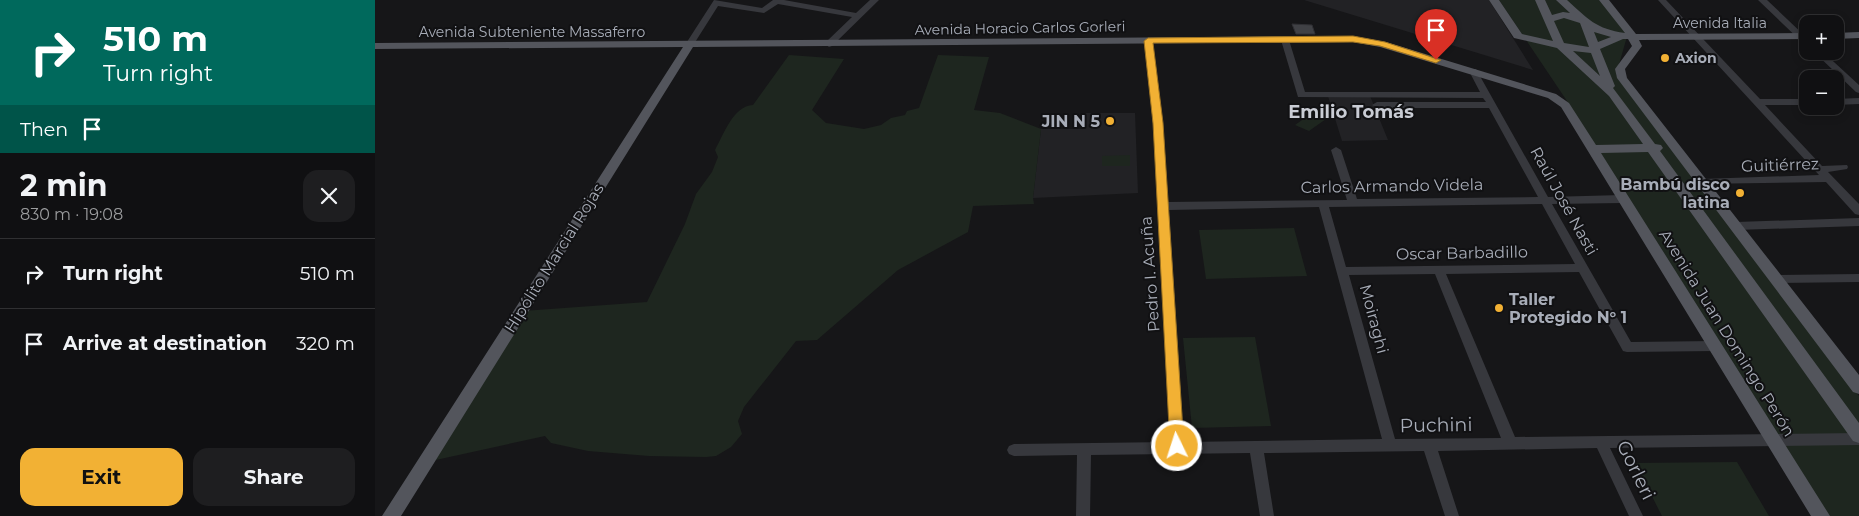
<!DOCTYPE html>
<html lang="en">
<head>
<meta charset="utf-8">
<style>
	body { margin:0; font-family:Montserrat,sans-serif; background:#1e1e20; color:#f1f3f6; height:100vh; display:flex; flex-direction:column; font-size:19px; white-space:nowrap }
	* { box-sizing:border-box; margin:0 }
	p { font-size:16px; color:#9c9d9f }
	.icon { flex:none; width:28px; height:28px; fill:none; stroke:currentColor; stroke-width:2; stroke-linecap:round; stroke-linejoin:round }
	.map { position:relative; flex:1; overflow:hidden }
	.details { display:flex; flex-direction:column; background:#101012; width:375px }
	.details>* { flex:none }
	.top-card { background:#00695c; color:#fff; overflow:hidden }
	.controls { position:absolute; left:1424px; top:15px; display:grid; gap:10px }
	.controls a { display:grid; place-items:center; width:45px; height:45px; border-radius:10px; background:#101012; box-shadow:0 2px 8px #0003,0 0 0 1px #303032; font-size:25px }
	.pin { position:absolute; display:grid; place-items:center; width:42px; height:42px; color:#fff; margin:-51px -21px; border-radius:50% 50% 50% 0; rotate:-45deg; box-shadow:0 0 5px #0007 }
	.pin .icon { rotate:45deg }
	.me { position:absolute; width:55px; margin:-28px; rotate:356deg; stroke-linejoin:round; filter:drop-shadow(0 0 4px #0008) }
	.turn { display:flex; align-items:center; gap:18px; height:105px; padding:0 20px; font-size:22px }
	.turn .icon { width:65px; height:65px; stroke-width:2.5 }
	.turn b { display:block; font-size:35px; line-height:42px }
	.then { display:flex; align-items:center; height:48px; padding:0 20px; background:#0003; gap:10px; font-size:19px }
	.round { display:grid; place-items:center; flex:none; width:52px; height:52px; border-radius:15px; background:#1e1e20 }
	.overview { display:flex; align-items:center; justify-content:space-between; height:85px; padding:0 20px }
	h1 { font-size:30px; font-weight:700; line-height:38px }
	.cta { display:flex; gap:10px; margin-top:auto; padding:10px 20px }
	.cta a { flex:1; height:58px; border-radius:15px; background:#f2b134; color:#111; font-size:20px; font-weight:700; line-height:58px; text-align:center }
	.cta a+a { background:#1e1e20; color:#f1f3f6 }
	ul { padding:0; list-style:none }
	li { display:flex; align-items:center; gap:15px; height:70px; padding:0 20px; border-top:1px solid #303032 }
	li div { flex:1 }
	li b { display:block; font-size:19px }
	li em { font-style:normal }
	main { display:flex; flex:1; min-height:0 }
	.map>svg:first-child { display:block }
</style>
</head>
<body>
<main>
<section class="details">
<div class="top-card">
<div class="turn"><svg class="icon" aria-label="right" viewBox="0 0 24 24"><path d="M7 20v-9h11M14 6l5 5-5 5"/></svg><div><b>510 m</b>Turn right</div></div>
<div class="then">Then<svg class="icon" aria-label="arrive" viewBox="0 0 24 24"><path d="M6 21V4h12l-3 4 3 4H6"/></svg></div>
</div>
<div class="overview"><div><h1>2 min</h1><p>830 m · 19:08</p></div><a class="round"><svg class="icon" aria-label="close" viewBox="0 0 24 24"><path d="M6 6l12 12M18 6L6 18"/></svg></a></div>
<ul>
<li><svg class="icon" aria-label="right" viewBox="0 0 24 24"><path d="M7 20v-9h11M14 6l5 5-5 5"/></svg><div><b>Turn right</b></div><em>510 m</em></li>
<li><svg class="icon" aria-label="arrive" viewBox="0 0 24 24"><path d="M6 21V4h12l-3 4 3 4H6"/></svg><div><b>Arrive at destination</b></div><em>320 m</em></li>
</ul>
<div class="cta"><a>Exit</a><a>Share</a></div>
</section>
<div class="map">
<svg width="1484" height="516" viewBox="0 0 1484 516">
	<rect width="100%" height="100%" fill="#161618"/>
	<!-- built -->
	<path fill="#222225" d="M929 0H1114L1158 70Z
		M953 96H995L1013 140 967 141Z
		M710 113H760L763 193 658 198 666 129H708Z"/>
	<!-- green -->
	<path fill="#1e261f" d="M1124 0H1225L1253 33 1241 75 1484 396V516H1454L1190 98Z
		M414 55 469 59 437 110 451 123 489 129 506 125 516 118 530 115 532 111 544 108 563 55 614 57 599 110 625 113 666 129 658 198 659 204 598 206 593 232 523 270 442 340 421 341 369 407 363 421 367 434 356 447 341 456 331 457 274 456 213 451 176 443 170 436 47 463 148 311 272 302 310 224 321 194 337 172 343 157 340 150C349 134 358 106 378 105Z
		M937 113 951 119 934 131 920 125Z
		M755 155V166H727V156Z
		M919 228 932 276 831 279 824 230Z
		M880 337 896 426 817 428 808 338Z
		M1362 462 1394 516H1287L1260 463Z"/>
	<!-- building -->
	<path fill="#404145" stroke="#303034" d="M917 24 937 25 940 34H921Z"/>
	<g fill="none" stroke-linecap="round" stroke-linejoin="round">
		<!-- minor -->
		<path fill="#37383d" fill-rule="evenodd" d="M339 0 387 8 398 0H409L481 13 495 0H504L457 46 454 47 450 44 451 42 477 17 403 4 389 13 343 6 317 47H311L310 45Z
			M1283 0H1291L1385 99H1432V105H1390L1447 166 1472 165 1473 167 1472 169 1453 172 1484 204V215L1480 214 1451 182 1323 184 1322 182 1327 179 1444 175Z
			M1383 0H1392L1432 38V44H1429Z
			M910 37 914 40 930 92H1105L1094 71 1095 69H1101L1173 197 1247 195 1252 199 1247 203 1177 204 1256 342 1340 341 1344 342 1346 346 1344 350 1340 351 1252 352 1248 351 1204 272 1071 274 1140 437 1484 433V445L1235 448 1268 516H1254L1222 448 1063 451 1084 516H1070L1049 451 889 453 899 516H885L875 453 716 455 715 516H701L702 455 639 456 634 454 632 450 634 446 639 444 795 442 779 136 770 39H776L777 41 789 136 793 202 972 200 956 150 961 147 966 150 982 199 1163 197 1114 108H1002L997 105 1002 102H1111L1108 98 923 97 906 40ZM1167 204 1200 264 971 267 954 207ZM944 207 1007 439 809 442 794 210ZM1060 274 1126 438 1020 439 974 275Z
			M1438 51H1447L1484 85V93L1481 92Z
			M1484 98V104L1460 105V99Z
			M1484 218V226L1361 230 1356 226 1361 222Z
			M1484 274V282L1402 283 1398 282 1396 279 1398 276 1402 275Z"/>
		<!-- major -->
		<path fill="#53555c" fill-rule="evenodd" d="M1114 0H1124L1147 34 1178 41 1160 0H1170L1177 15 1188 12 1195 13 1181 0H1192C1213 19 1221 29 1250 33L1224 0H1234L1261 34 1432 33V39L1264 40 1267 46 1250 69 1252 78 1484 375V394L1478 392 1242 78 1240 69 1257 46 1253 39H1248L1225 49 1240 86 1238 88 1280 144 1286 145 1288 148 1285 151 1484 423V443L1478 441 1273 152 1226 153 1455 516H1436L1186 107 1173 98 1005 47 978 42 318 47 26 516H7L308 47 0 49V43L978 36 1011 42 1181 94 1194 103 1221 145 1268 144 1234 96 1182 48 1139 38ZM1189 18 1205 23 1214 47 1189 43 1179 21ZM1219 32 1236 37 1223 42ZM1198 51 1216 53 1225 76Z
			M1484 32V38L1460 39V33Z"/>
	</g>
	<!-- route -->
	<path fill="#f2b134" stroke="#9d7322" d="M978 36 1010 42 1066 60 1061 63 1005 46 978 42 778 43 788 123 809 446 807 451 802 453 797 451 795 446 778 123 769 41 773 38Z"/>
	<!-- markers -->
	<g fill="#f2b134" stroke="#111113" stroke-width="2">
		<circle cx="1290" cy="58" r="5"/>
		<circle cx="735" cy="121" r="5"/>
		<circle cx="1365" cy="193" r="5"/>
		<circle cx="1124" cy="308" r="5"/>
	</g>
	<g text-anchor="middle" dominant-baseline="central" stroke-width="4" stroke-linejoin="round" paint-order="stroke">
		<!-- far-street labels -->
		<g font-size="14" fill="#a8adb8" stroke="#111113">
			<text x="1345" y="23">Avenida Italia</text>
			<text transform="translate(645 28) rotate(-1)">Avenida Horacio Carlos Gorleri</text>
			<text x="157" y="32">Avenida Subteniente Massaferro</text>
		</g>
		<!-- far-poi labels -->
		<g font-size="14" font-weight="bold" fill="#a8adb8" stroke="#111113" text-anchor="start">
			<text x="1300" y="58">Axion</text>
		</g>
		<!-- poi labels -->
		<g font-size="16" font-weight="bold" fill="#a8adb8" stroke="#111113" text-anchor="end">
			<text x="725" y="121">JIN N 5</text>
			<text x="1355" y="184">Bambú disco<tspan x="1355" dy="18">latina</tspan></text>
			<text x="1134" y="299" text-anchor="start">Taller<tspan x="1134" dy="18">Protegido N° 1</tspan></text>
		</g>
		<!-- street labels -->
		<g font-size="16" fill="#a8adb8" stroke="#111113">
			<text transform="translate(1405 165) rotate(-2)">Guitiérrez</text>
			<text transform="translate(1017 186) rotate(-1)">Carlos Armando Videla</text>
			<text transform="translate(1189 201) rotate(61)">Raúl José Nasti</text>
			<text transform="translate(1087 253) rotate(-1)">Oscar Barbadillo</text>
			<text transform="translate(179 258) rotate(-58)">Hipólito Marcial Rojas</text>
			<text transform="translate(775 274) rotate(-94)">Pedro I. Acuña</text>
			<text transform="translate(999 319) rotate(75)">Moiraghi</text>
			<text transform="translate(1352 333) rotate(58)">Avenida Juan Domingo Perón</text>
		</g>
		<!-- neighbourhood labels -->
		<g font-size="18" font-weight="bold" fill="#c9ccd4" stroke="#111113">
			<text x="976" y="112">Emilio Tomás</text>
		</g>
		<!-- near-street labels -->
		<g font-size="19" fill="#a8adb8" stroke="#111113">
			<text transform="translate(1061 425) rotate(-1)">Puchini</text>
			<text transform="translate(1261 470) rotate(64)">Gorleri</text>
		</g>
	</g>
</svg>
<div class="controls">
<a>+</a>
<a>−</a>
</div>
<div class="pin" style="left:1061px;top:60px;background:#d93025"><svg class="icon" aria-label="arrive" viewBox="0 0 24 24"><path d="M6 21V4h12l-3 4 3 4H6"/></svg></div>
<svg class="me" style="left:802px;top:446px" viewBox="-20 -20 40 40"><circle r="17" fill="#f2b134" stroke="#fff" stroke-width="3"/><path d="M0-11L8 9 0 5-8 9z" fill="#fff"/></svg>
</div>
</main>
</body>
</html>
